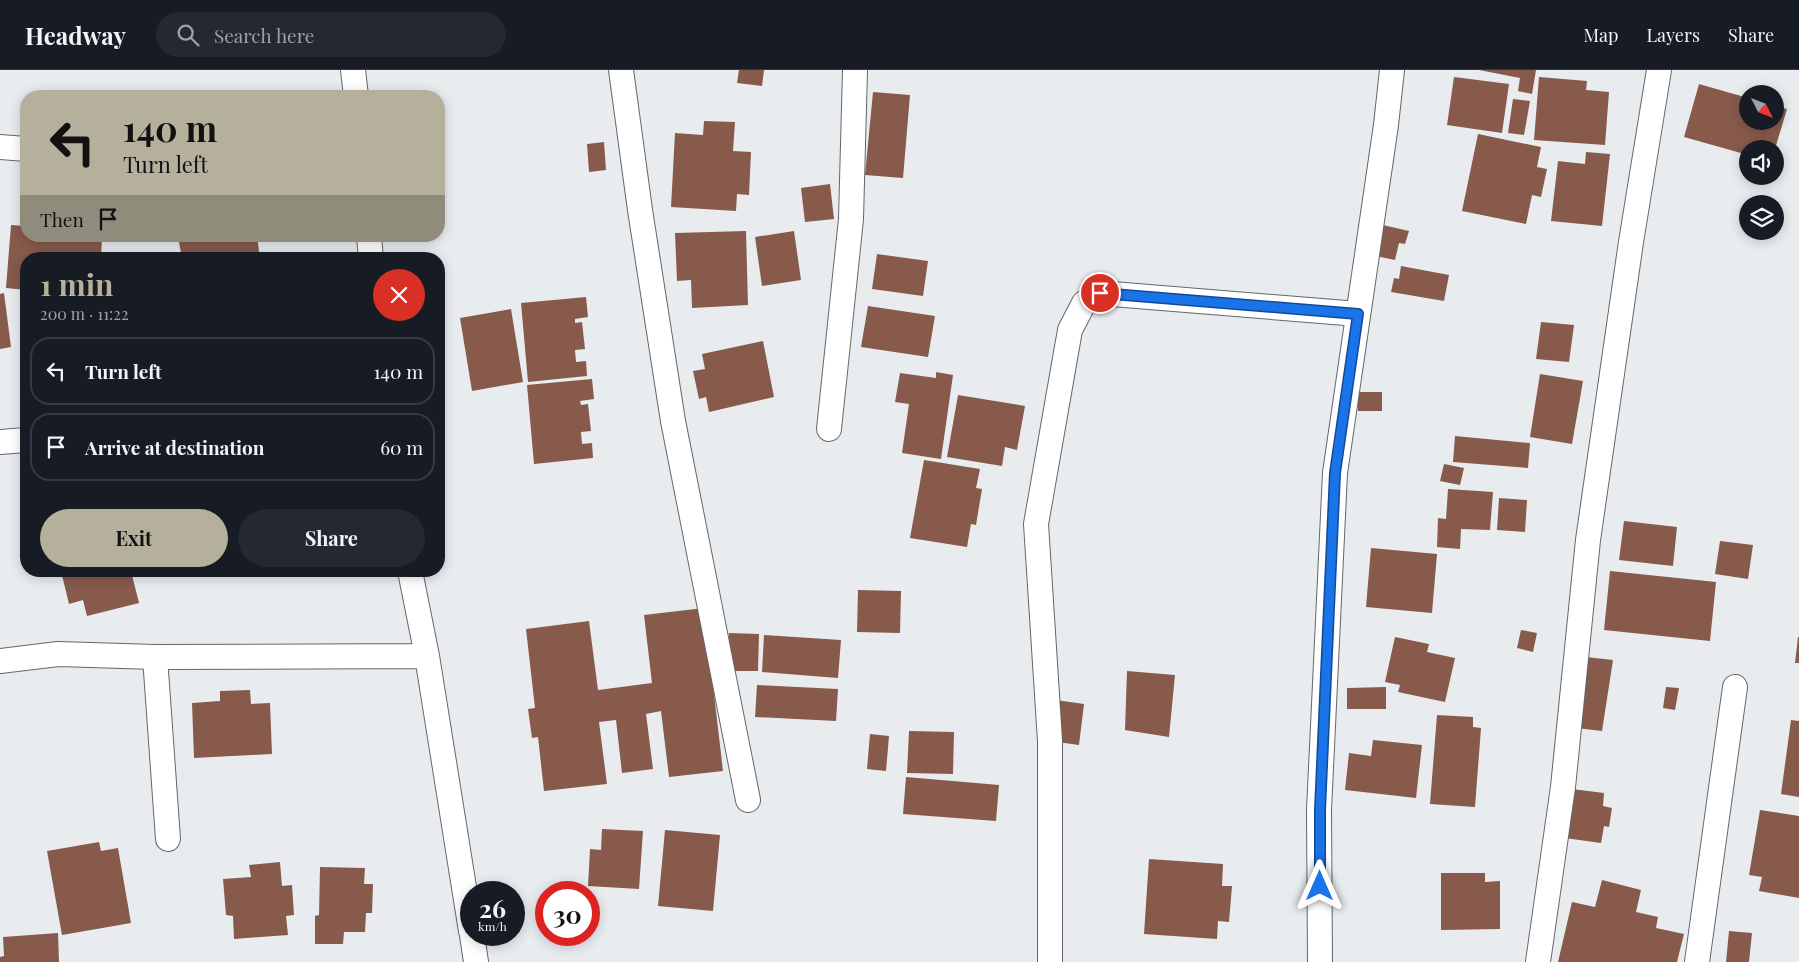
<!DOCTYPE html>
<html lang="en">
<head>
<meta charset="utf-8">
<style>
	body { margin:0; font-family:"Playfair Display",serif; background:#242831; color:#f1f3f6; height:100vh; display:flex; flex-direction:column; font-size:19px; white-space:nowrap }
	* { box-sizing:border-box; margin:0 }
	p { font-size:16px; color:#9ea1a6 }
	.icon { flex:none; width:28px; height:28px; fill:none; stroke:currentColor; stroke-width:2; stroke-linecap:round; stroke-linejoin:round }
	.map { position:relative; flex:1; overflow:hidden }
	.panel { position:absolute; left:20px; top:182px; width:425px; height:325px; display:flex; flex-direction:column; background:#171b24; border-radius:20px; box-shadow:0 2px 12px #0003 }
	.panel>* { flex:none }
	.top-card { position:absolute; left:20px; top:20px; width:425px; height:152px; border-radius:20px; box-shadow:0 2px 12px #0003; background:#b5b09b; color:#111; overflow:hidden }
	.needle { width:32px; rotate:132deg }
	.controls { position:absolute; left:1739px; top:15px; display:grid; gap:10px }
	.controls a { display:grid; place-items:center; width:45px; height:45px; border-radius:50%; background:#171b24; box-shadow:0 2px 12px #0003; font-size:25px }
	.speed { position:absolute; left:460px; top:811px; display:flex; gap:10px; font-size:25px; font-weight:700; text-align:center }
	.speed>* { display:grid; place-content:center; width:65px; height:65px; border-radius:50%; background:#171b24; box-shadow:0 2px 12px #0003; line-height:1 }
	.speed small { font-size:12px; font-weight:400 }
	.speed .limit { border:8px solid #d22; background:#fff; color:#111 }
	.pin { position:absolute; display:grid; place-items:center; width:42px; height:42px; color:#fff; margin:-21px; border:2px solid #fff; border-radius:50%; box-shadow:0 1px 5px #0007 }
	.me { position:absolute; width:55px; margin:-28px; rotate:0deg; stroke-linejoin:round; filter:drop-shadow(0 0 4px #0008) }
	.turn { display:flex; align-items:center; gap:18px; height:105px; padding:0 20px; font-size:22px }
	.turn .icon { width:65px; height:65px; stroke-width:2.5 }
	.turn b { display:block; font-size:35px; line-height:42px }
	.then { display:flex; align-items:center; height:48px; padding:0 20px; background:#0003; gap:10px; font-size:19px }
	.round { display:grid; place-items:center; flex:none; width:52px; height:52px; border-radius:26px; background:#242831 }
	.summary { display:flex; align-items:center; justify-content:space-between; height:85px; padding:0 20px }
	h1 { font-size:30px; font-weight:700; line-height:38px; color:#b5b09b }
	.button { display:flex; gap:10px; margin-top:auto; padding:10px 20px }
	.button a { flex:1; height:58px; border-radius:30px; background:#b5b09b; color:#111; font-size:20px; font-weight:700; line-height:58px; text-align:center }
	.button a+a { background:#242831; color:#f1f3f6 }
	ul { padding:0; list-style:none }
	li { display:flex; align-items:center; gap:15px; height:68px; margin:0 10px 8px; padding:0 10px; border:2px solid #363941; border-radius:20px }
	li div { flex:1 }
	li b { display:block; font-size:19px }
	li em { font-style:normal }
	header { display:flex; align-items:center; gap:30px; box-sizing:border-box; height:70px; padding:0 25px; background:#171b24; border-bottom:1px solid #363941 }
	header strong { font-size:24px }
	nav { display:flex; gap:28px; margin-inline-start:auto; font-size:18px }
	.search { width:350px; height:45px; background:#242831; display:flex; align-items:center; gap:12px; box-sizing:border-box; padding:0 18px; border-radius:28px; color:#9ea1a6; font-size:19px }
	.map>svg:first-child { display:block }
</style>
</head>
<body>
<header>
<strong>Headway</strong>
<div class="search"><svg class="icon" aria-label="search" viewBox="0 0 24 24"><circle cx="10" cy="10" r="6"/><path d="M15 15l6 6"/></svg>Search here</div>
<nav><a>Map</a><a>Layers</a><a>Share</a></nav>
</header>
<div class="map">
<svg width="1799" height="892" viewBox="0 0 1799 892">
	<rect width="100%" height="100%" fill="#e9ecef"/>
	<!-- building -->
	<path fill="#875a4c" d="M739 0H764L762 16 737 13Z
		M1479 0H1536L1532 24 1518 21 1520 8Z
		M1454 7 1509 14 1502 63 1447 55Z
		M1539 7 1587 11 1586 20 1609 22 1605 75 1534 70Z
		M1699 14 1748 28V51H1775V36L1787 39 1775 79H1748V85L1684 67Z
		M873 22 910 25 903 108 865 105Z
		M1513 29 1530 31 1524 65 1508 63Z
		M704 51 735 52 733 81 751 82 749 125 737 124 736 141 671 137 675 63 703 65Z
		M1478 64 1541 77 1537 97 1547 99 1541 127 1532 125 1526 154 1462 141Z
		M604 72 606 100 589 102 587 74Z
		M1586 82 1610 84 1602 156 1551 151 1558 91 1585 94Z
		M830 114 834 149 805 152 801 118Z
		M11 155 26 156V166L102 168 101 189H26V220L6 218Z
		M1383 155 1409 161 1405 174 1399 173 1395 190 1376 186Z
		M746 161 748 235 692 238 691 210 677 211 675 163Z
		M794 161 801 210 762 216 755 167Z
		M203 166H257L260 189H182L179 172 203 168Z
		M877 184 928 191 923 226 872 219Z
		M1401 196 1449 205 1444 231 1391 222 1394 208 1399 209Z
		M4 223 11 277 0 279V224Z
		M586 227 588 247 575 249V253L582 252 585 279 575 280 576 292 586 291 587 306 528 312 521 233Z
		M868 236 935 246 928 287 861 277Z
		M511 239 523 312 472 321 460 248Z
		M1541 252 1574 255 1569 292 1536 289Z
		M763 271 774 327 709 342 706 327 699 329 693 301 705 299 702 284Z
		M936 302 953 305 941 389 902 383 909 334 895 332 900 303 936 308Z
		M1540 304 1583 311 1572 374 1530 367Z
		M592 309 594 329 580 331 581 335 588 334 591 361 581 362 582 374 592 373 593 388 534 394 527 315Z
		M1358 322H1382V341H1358Z
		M958 325 1025 336 1017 380 1005 377 1002 396 947 387Z
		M1455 366 1530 373 1528 398 1453 392Z
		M924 390 980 399 976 418 982 419 976 455 971 454 967 477 910 468Z
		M1444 394 1464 398 1460 415 1440 411Z
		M1448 419 1493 422 1490 460 1461 459 1460 479 1437 477 1438 448 1446 449Z
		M1499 428 1527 430 1525 462 1497 460Z
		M1624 451 1677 457 1673 496 1619 490Z
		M1720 471 1753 475 1748 509 1715 504Z
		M1371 478 1437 484 1432 543 1366 537Z
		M61 501H131L139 533 87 546 83 530 69 534Z
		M1610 501 1716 512 1710 571 1604 560Z
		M858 520 901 521 900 563 857 562Z
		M704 538 723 701 669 707 661 641 646 644 653 699 622 703 616 650 599 652 607 714 544 721 538 667 532 668 528 639 535 638 526 559 589 551 598 620 652 613 644 545Z
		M1521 560 1537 563 1533 582 1517 578Z
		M729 563 759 564 758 601H729Z
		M764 565 841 570 838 608 762 602Z
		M1395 567 1429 574 1427 582 1455 588 1445 632 1398 622 1400 615 1385 612Z
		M1798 567H1799V593H1795Z
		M1586 587 1613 590 1602 661 1576 658Z
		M1127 601 1175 605 1169 667 1125 660Z
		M757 615 838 619 836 651 755 647Z
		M1386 617V639H1347V618Z
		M1666 617 1679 618 1675 640 1663 638Z
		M250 620 251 634 270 633 272 684 194 688 192 633 220 631V621Z
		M1056 630 1084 634 1079 675 1050 671Z
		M1437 645 1473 647V657L1481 658 1475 737 1430 734Z
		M1791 650 1799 651V727L1781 724Z
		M909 661 954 662 953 704 907 703Z
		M870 664 889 666 886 701 867 699Z
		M1373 670 1422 675 1416 728 1345 720 1349 683 1371 686Z
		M906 707 999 715 996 751 903 744Z
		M1572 719 1604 723 1603 736 1612 738 1609 757 1604 756 1601 773 1565 768Z
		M1760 740 1799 746V828L1759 821 1762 807 1749 805Z
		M602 759 643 761 639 819 588 816 590 779 601 780Z
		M665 760 720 765 713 841 658 836Z
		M99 772 101 781 118 778 131 853 62 865 47 781Z
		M1149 789 1223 794 1222 816H1232L1229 852 1218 851 1217 869 1144 864Z
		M280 792 282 816 292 815 294 845 286 846 288 865 234 869 233 846 226 845 223 809 251 807 249 795Z
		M320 797 365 798 364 814H373L372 843H366L365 862H344L343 874H315V846L319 845Z
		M1441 803H1485V812L1500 811V859L1441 860Z
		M1602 810 1641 820 1636 842 1658 847 1656 858 1684 864 1677 892H1558L1572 832 1595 837Z
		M1729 861 1752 863 1749 892H1726Z
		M58 863 59 892H0V887L4 886 3 867Z"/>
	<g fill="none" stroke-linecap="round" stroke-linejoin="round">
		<defs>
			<path id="minor" d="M353 0 356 26
				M621 0 640 140 673 351 748 730
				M0 77 26 79
				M369 166 371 189
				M829 359 851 149 855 0
				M0 372 26 370
				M410 501 427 586 471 861
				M155 587 168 769
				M0 591 58 584 155 587 427 586
				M472 865 476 892
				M1050 892V671L1036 454 1070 260 1084 233 1100 223 1358 244
				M1320 892 1319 740 1335 403 1386 55 1392 0
				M1538 892 1563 717 1588 470 1631 172 1659 0
				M1697 892 1735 617"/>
		</defs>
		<!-- minor casing -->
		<use href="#minor" stroke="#646669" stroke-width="26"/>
		<!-- minor -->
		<use href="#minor" stroke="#fff" stroke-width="24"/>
	</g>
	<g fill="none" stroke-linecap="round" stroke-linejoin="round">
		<defs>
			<path id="route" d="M1100 223 1358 244 1335 403 1320 740V816"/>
		</defs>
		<!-- route casing -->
		<use href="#route" stroke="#114b97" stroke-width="12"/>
		<!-- route -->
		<use href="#route" stroke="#1a73e8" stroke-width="9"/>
	</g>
</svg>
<div class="controls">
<a><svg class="needle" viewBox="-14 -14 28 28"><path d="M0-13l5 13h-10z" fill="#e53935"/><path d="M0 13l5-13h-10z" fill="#9ea1a6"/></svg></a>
<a><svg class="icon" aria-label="sound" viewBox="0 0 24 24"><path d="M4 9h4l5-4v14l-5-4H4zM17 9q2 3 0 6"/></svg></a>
<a><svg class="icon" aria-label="layers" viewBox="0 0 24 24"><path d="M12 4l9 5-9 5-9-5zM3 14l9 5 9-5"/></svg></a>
</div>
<div class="speed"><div>26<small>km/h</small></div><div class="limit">30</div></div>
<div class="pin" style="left:1100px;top:223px;background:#d93025"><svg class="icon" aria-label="arrive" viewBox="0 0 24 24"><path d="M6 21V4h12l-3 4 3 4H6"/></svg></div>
<svg class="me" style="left:1320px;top:816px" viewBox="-20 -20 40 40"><path d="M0-17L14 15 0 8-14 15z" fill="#1a73e8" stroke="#fff" stroke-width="4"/></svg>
<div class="top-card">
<div class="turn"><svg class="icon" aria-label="left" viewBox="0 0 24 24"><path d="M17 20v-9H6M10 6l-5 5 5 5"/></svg><div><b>140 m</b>Turn left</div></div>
<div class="then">Then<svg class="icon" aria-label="arrive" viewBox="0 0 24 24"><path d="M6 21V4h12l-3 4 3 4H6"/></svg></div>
</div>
<section class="panel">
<div class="summary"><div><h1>1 min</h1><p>200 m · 11:22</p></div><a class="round" style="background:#d93025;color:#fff"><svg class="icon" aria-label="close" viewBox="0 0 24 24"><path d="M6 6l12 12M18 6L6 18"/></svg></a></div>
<ul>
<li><svg class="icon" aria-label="left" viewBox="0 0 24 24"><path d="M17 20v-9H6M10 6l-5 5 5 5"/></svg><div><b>Turn left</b></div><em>140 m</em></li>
<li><svg class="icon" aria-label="arrive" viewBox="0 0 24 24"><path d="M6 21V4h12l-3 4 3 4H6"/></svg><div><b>Arrive at destination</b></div><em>60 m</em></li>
</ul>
<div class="button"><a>Exit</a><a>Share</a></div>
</section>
</div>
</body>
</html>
